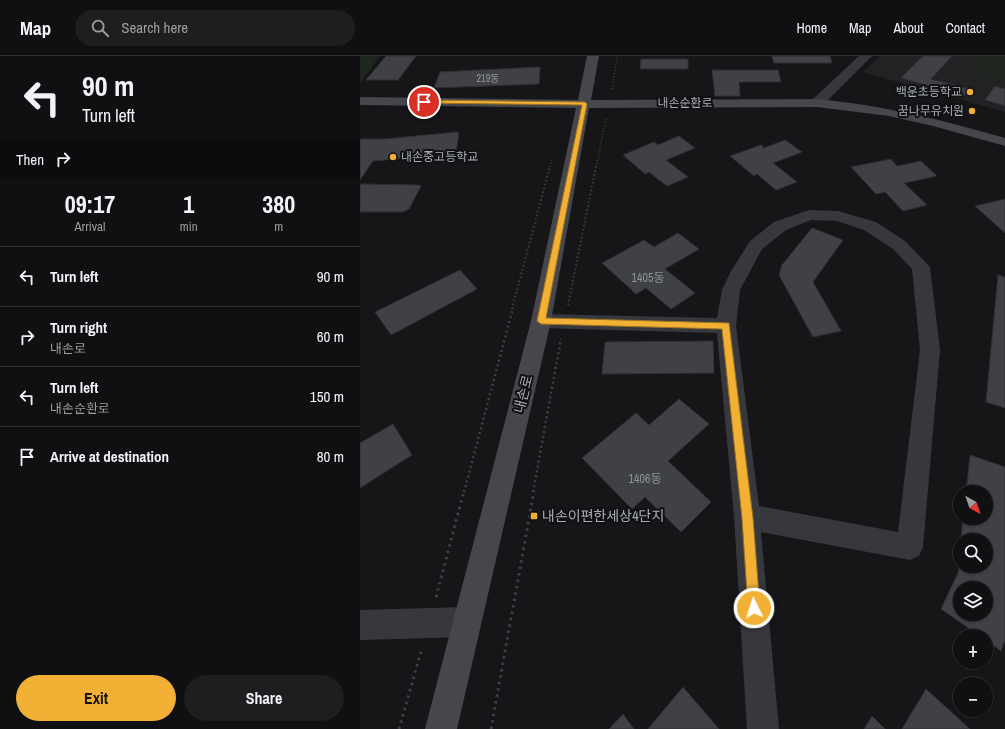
<!DOCTYPE html>
<html lang="en">
<head>
<meta charset="utf-8">
<style>
	body { margin:0; font-family:"Archivo Narrow","Noto Sans KR",sans-serif; background:#1e1e20; color:#f1f3f6; height:100vh; display:flex; flex-direction:column; font-size:15px; white-space:nowrap }
	* { box-sizing:border-box; margin:0 }
	p { font-size:13px; color:#9c9d9f }
	.icon { flex:none; width:22px; height:22px; fill:none; stroke:currentColor; stroke-width:2; stroke-linecap:round; stroke-linejoin:round }
	.map { position:relative; flex:1; overflow:hidden }
	.sheet { display:flex; flex-direction:column; background:#101012; width:360px }
	.sheet>* { flex:none }
	.top-card { background:#101012; color:#f1f3f6; overflow:hidden }
	.needle { width:26px; rotate:140deg }
	.tools { position:absolute; left:593px; top:429px; display:grid; gap:8px }
	.tools a { display:grid; place-items:center; width:40px; height:40px; border-radius:50%; background:#101012; box-shadow:0 1px 3px #0004,0 0 0 1px #303032; font-size:20px }
	.pin { position:absolute; display:grid; place-items:center; width:34px; height:34px; color:#fff; margin:-17px; border:2px solid #fff; border-radius:50%; box-shadow:0 1px 4px #0007 }
	.me { position:absolute; width:44px; margin:-22px; rotate:356deg; stroke-linejoin:round; filter:drop-shadow(0 0 3px #0008) }
	.turn { display:flex; align-items:center; gap:14px; height:84px; padding:0 16px; font-size:18px }
	.turn .icon { width:52px; height:52px; stroke-width:2.5 }
	.turn b { display:block; font-size:28px; line-height:34px }
	.then { display:flex; align-items:center; height:38px; padding:0 16px; background:#0003; gap:8px; font-size:15px }
	.eta { display:flex; justify-content:space-evenly; align-items:center; height:68px; text-align:center }
	.eta b { font-size:24px; font-weight:800; line-height:28px }
	.action { display:flex; gap:8px; margin-top:auto; padding:8px 16px }
	.action a { flex:1; height:46px; border-radius:24px; background:#f2b134; color:#111; font-size:16px; font-weight:800; line-height:46px; text-align:center }
	.action a+a { background:#1e1e20; color:#f1f3f6 }
	ul { padding:0; list-style:none }
	li { display:flex; align-items:center; gap:12px; height:60px; padding:0 16px; border-top:1px solid #303032 }
	li div { flex:1 }
	li b { display:block; font-size:15px }
	li em { font-style:normal }
	header { display:flex; align-items:center; gap:24px; box-sizing:border-box; height:56px; padding:0 20px; background:#101012; border-bottom:1px solid #303032 }
	header strong { font-size:19px }
	nav { display:flex; gap:22px; margin-inline-start:auto; font-size:14px }
	.search { width:280px; height:36px; background:#1e1e20; display:flex; align-items:center; gap:10px; box-sizing:border-box; padding:0 14px; border-radius:22px; color:#9c9d9f; font-size:15px }
	main { display:flex; flex:1; min-height:0 }
	.map>svg:first-child { display:block }
</style>
</head>
<body>
<header>
<strong>Map</strong>
<div class="search"><svg class="icon" aria-label="search" viewBox="0 0 24 24"><circle cx="10" cy="10" r="6"/><path d="M15 15l6 6"/></svg>Search here</div>
<nav><a>Home</a><a>Map</a><a>About</a><a>Contact</a></nav>
</header>
<main>
<section class="sheet">
<div class="top-card">
<div class="turn"><svg class="icon" aria-label="left" viewBox="0 0 24 24"><path d="M17 20v-9H6M10 6l-5 5 5 5"/></svg><div><b>90 m</b>Turn left</div></div>
<div class="then">Then<svg class="icon" aria-label="right" viewBox="0 0 24 24"><path d="M7 20v-9h11M14 6l5 5-5 5"/></svg></div>
</div>
<div class="eta">
<div><b>09:17</b><p>Arrival</p></div>
<div><b>1</b><p>min</p></div>
<div><b>380</b><p>m</p></div>
</div>
<ul>
<li><svg class="icon" aria-label="left" viewBox="0 0 24 24"><path d="M17 20v-9H6M10 6l-5 5 5 5"/></svg><div><b>Turn left</b></div><em>90 m</em></li>
<li><svg class="icon" aria-label="right" viewBox="0 0 24 24"><path d="M7 20v-9h11M14 6l5 5-5 5"/></svg><div><b>Turn right</b><p>내손로</p></div><em>60 m</em></li>
<li><svg class="icon" aria-label="left" viewBox="0 0 24 24"><path d="M17 20v-9H6M10 6l-5 5 5 5"/></svg><div><b>Turn left</b><p>내손순환로</p></div><em>150 m</em></li>
<li><svg class="icon" aria-label="arrive" viewBox="0 0 24 24"><path d="M6 21V4h12l-3 4 3 4H6"/></svg><div><b>Arrive at destination</b></div><em>80 m</em></li>
</ul>
<div class="action"><a>Exit</a><a>Share</a></div>
</section>
<div class="map">
<svg width="645" height="673" viewBox="0 0 645 673">
	<rect width="100%" height="100%" fill="#161618"/>
	<!-- built -->
	<path fill="#222225" d="M520 0H645V56L503 16Z"/>
	<!-- green -->
	<path fill="#1e261f" d="M0 0H20L0 27Z
		M622 0H645V25L610 15Z"/>
	<!-- building -->
	<path fill="#404145" stroke="#303034" fill-rule="evenodd" d="M26 0H56L38 24H6Z
		M412 0H470L472 7H414Z
		M563 0H592L571 23 609 33 604 40 541 22Z
		M281 3H328V13H280Z
		M180 11 179 28 74 32 80 16Z
		M352 14H418L421 26H379L380 40H355Z
		M635 30 645 33V50L625 44Z
		M97 76 99 77 96 96 93 98 13 105 0 124V83H25Z
		M319 80 335 92 306 104 328 121 307 130 289 116 285 118 263 99 294 86 298 89Z
		M425 84 442 96 413 107 437 126 416 134 397 118 394 120 370 100 401 89 404 92Z
		M531 103 537 110 561 105 577 120 544 127 567 149 543 155 525 136 516 138 491 111Z
		M0 128 58 129 61 130 49 153 43 156H0Z
		M645 143V177L615 150Z
		M452 172 483 184 453 226 481 275 453 281 419 219 422 209Z
		M318 177 339 193 305 213 335 237 311 253 286 232 276 238 242 207 284 184 294 191Z
		M100 214 117 233 31 279 15 256Z
		M638 219 645 221V352L626 346Z
		M353 285 354 317 242 318 245 286Z
		M319 343 349 368 308 405 351 446 321 476 285 441 272 453 222 402 276 357 289 369Z
		M33 368 52 399 0 432V387Z
		M610 399 645 411V584L641 595 626 584V580H620L581 553 598 517 600 496V510H626V484H601L603 462H626V436H606ZM600 532H626V558H600Z
		M323 631 359 673H288Z
		M566 633 610 673H542Z
		M263 658 274 673H249Z
		M512 660 525 673H504Z"/>
	<g fill="none" stroke-linecap="round" stroke-linejoin="round">
		<!-- path-far3 -->
		<path stroke="#3d3f44" stroke-width="1.5" stroke-dasharray="1 2" stroke-linecap="butt" d="M252 33 257 0
			M190 111 192 103
			M236 111 246 63"/>
		<!-- path-far2 -->
		<path stroke="#3d3f44" stroke-width="2" stroke-dasharray="1.5 2.5" stroke-linecap="butt" d="M208 249 236 110
			M152 253 190 110"/>
		<!-- path-far1 -->
		<path stroke="#3d3f44" stroke-width="2.5" stroke-dasharray="2 3" stroke-linecap="butt" d="M104 436 153 252
			M173 436 201 283"/>
		<!-- path -->
		<path stroke="#3d3f44" stroke-width="3" stroke-dasharray="2.5 4" stroke-linecap="butt" d="M76 541 104 435
			M39 673 62 592
			M131 673 174 435"/>
		<!-- street -->
		<path fill="#37383d" fill-rule="evenodd" d="M499 0H512L462 50H452L450 47 452 44Z
			M449 154 478 155 516 166 545 185 570 211 580 294 563 491 559 500 550 504 401 476 419 673H387L374 461 357 277 181 272 174 270 171 265 174 260 181 258 357 262 362 234 370 217 390 185 414 166ZM451 164 477 165 504 174 533 193 552 213 560 294 538 476 399 450 376 270 380 234 402 193 426 174Z
			M106 551 116 556 121 566 116 576 106 581 0 584V554Z"/>
		<!-- secondary -->
		<path fill="#45474d" fill-rule="evenodd" d="M227 0H239L231 44 457 43C521 49 583 64 645 82V90L573 70 529 60 457 51 229 52 191 265 97 673H65L171 265 216 52 0 49V41L218 44Z"/>
	</g>
	<!-- route -->
	<path fill="#f2b134" stroke="#9d7322" d="M64 44 225 46 227 48 186 262 369 267 393 462 400 552 398 556 394 558 390 556 388 552 382 462 362 273 181 268 177 265 222 49 62 47 61 46Z"/>
	<!-- markers -->
	<g fill="#f2b134" stroke="#111113" stroke-width="1.5">
		<circle cx="610" cy="36" r="4"/>
		<circle cx="612" cy="55" r="4"/>
		<circle cx="33" cy="101" r="4"/>
		<rect x="170" y="456" width="8" height="8" rx="2"/>
	</g>
	<g text-anchor="middle" dominant-baseline="central" stroke-width="4" stroke-linejoin="round" paint-order="stroke">
		<!-- far-number labels -->
		<g font-size="10" fill="#8e929b">
			<text x="128" y="22">219동</text>
		</g>
		<!-- far-poi labels -->
		<g font-size="12" fill="#a8adb8" stroke="#111113" text-anchor="end">
			<text x="602" y="36">백운초등학교</text>
			<text x="604" y="55">꿈나무유치원</text>
			<text x="41" y="101" text-anchor="start">내손중고등학교</text>
		</g>
		<!-- far-street labels -->
		<g font-size="12" fill="#a8adb8" stroke="#111113">
			<text x="325" y="47">내손순환로</text>
		</g>
		<!-- number labels -->
		<g font-size="12" fill="#8e929b">
			<text x="288" y="222">1405동</text>
			<text x="285" y="423">1406동</text>
		</g>
		<!-- street labels -->
		<g font-size="14" fill="#a8adb8" stroke="#111113">
			<text transform="translate(163 338) rotate(-76)">내손로</text>
		</g>
		<!-- poi labels -->
		<g font-size="14" fill="#a8adb8" stroke="#111113" text-anchor="start">
			<text x="182" y="460">내손이편한세상4단지</text>
		</g>
	</g>
</svg>
<div class="tools">
<a><svg class="needle" viewBox="-14 -14 28 28"><path d="M0-13l5 13h-10z" fill="#e53935"/><path d="M0 13l5-13h-10z" fill="#9c9d9f"/></svg></a>
<a><svg class="icon" aria-label="search" viewBox="0 0 24 24"><circle cx="10" cy="10" r="6"/><path d="M15 15l6 6"/></svg></a>
<a><svg class="icon" aria-label="layers" viewBox="0 0 24 24"><path d="M12 4l9 5-9 5-9-5zM3 14l9 5 9-5"/></svg></a>
<a>+</a>
<a>−</a>
</div>
<div class="pin" style="left:64px;top:46px;background:#d93025"><svg class="icon" aria-label="arrive" viewBox="0 0 24 24"><path d="M6 21V4h12l-3 4 3 4H6"/></svg></div>
<svg class="me" style="left:394px;top:552px" viewBox="-20 -20 40 40"><circle r="17" fill="#f2b134" stroke="#fff" stroke-width="3"/><path d="M0-11L8 9 0 5-8 9z" fill="#fff"/></svg>
</div>
</main>
</body>
</html>
